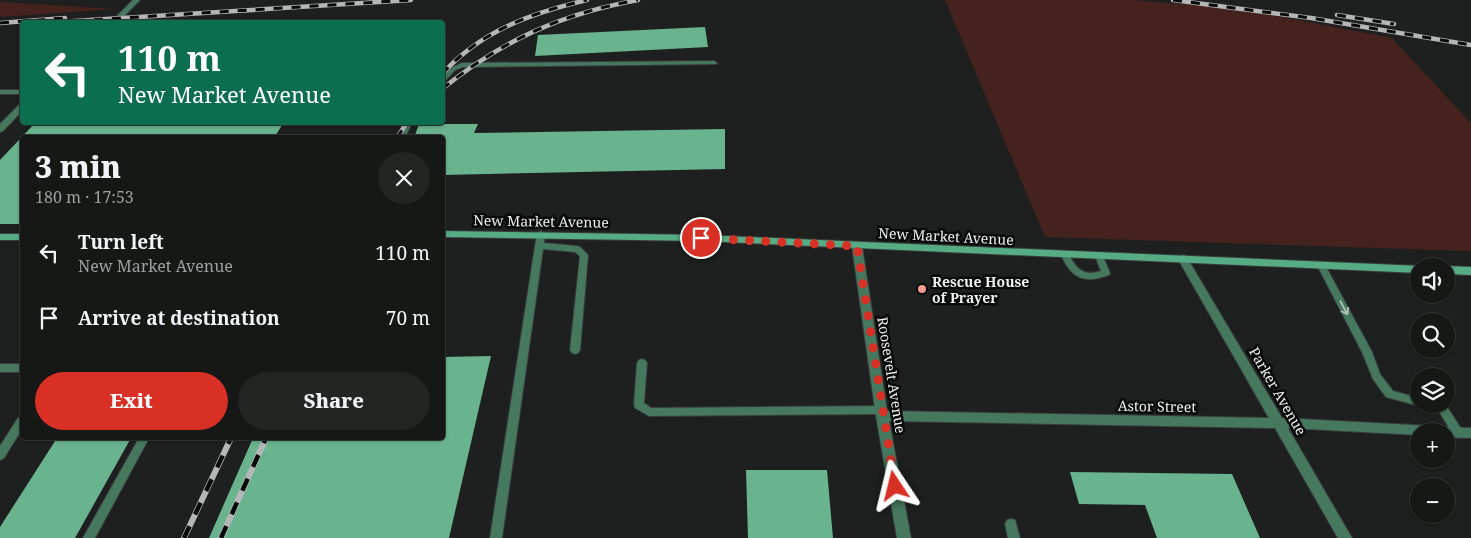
<!DOCTYPE html>
<html lang="en">
<head>
<meta charset="utf-8">
<style>
	body { margin:0; font-family:"Noto Serif",serif; background:#232523; color:#f1f3f6; height:100vh; display:flex; flex-direction:column; font-size:19px; white-space:nowrap }
	* { box-sizing:border-box; margin:0 }
	p { font-size:16px; color:#9ea0a1 }
	.icon { flex:none; width:28px; height:28px; fill:none; stroke:currentColor; stroke-width:2; stroke-linecap:round; stroke-linejoin:round }
	.map { position:relative; flex:1; overflow:hidden }
	.panel { position:absolute; left:20px; top:135px; width:425px; height:305px; display:flex; flex-direction:column; background:#161816; border-radius:5px; box-shadow:0 1px 4px #0004,0 0 0 1px #353735 }
	.panel>* { flex:none }
	.guide { position:absolute; left:20px; top:20px; width:425px; height:105px; border-radius:5px; box-shadow:0 1px 4px #0004,0 0 0 1px #353735; background:#0b6e4f; color:#fff; overflow:hidden }
	.fabs { position:absolute; left:1410px; top:258px; display:grid; gap:10px }
	.fabs a { display:grid; place-items:center; width:45px; height:45px; border-radius:50%; background:#161816; box-shadow:0 1px 4px #0004,0 0 0 1px #353735; font-size:25px }
	.pin { position:absolute; display:grid; place-items:center; width:42px; height:42px; color:#fff; margin:-21px; border:2px solid #fff; border-radius:50%; box-shadow:0 1px 5px #0007 }
	.me { position:absolute; width:55px; margin:-28px; rotate:350deg; stroke-linejoin:round; filter:drop-shadow(0 0 4px #0008) }
	.turn { display:flex; align-items:center; gap:18px; height:105px; padding:0 15px; font-size:22px }
	.turn .icon { width:65px; height:65px; stroke-width:2.5 }
	.turn b { display:block; font-size:35px; line-height:42px }
	.round { display:grid; place-items:center; flex:none; width:52px; height:52px; border-radius:26px; background:#232523 }
	.head { display:flex; align-items:center; justify-content:space-between; height:85px; padding:0 15px }
	h1 { font-size:30px; font-weight:800; line-height:38px }
	.primary-button { display:flex; gap:10px; margin-top:auto; padding:10px 15px }
	.primary-button a { flex:1; height:58px; border-radius:30px; background:#d93025; color:#fff; font-size:20px; font-weight:800; line-height:58px; text-align:center }
	.primary-button a+a { background:#232523; color:#f1f3f6 }
	ul { padding:0; list-style:none }
	li { display:flex; align-items:center; gap:15px; height:65px; padding:0 15px }
	li div { flex:1 }
	li b { display:block; font-size:19px }
	li em { font-style:normal }
	.map>svg:first-child { display:block }
</style>
</head>
<body>
<div class="map">
<svg width="1471" height="538" viewBox="0 0 1471 538">
	<rect width="100%" height="100%" fill="#1d201e"/>
	<!-- green -->
	<path fill="#45221d" d="M945 0H1131L1205 6 1282 17 1392 38 1471 123V251L1045 237Z
		M0 2 116 9 0 17Z"/>
	<!-- building -->
	<path fill="#6ab38f" d="M705 27 708 47 535 56 538 35Z
		M36 122H284L274 138H22V224H0V160Z
		M419 124H478L474 133 725 129V169L442 175V138H414Z
		M491 356 449 538H209L253 438H442V357Z
		M57 438H131L75 538H0V527Z
		M746 470H827L833 538H748Z
		M1070 472 1232 474 1260 538H1157L1145 505 1079 504Z"/>
	<g fill="none" stroke-linecap="round" stroke-linejoin="round">
		<defs>
			<path id="service" d="M714 61 717 63 716 64 463 67 455 70 442 84V77L451 68 462 63Z
				M0 90H22V94H0Z
				M405 122H412L405 138H398Z
				M541 231 545 234 544 243 577 246 580 247 588 255 580 350 578 353 575 354 572 353 570 350 580 256 575 252 543 249 502 538H490L535 246 537 234Z
				M1065 252 1068 253C1076 268 1082 277 1101 271L1095 256 1099 253 1102 254 1110 273 1109 275C1084 284 1072 279 1061 255Z
				M1321 262 1325 265 1372 352 1380 374 1393 391 1419 398V404H1423V405L1419 406 1386 397 1373 379 1362 352 1317 265Z
				M642 359 645 360 647 363 644 403 651 408 881 406 885 407 886 410 885 413 881 414 649 416 635 408 634 405 637 363 639 360Z
				M0 364H22V372H0Z
				M1428 404H1445L1462 430 1463 433 1462 436 1458 438 1454 436 1437 408 1429 407Z
				M22 417V429L4 458 0 460V446L18 418Z
				M139 438H149L95 538H83Z
				M1011 519 1015 520 1020 538H1008L1005 524 1007 520Z"/>
			<path id="minor" d="M857 243 862 246 887 411 1269 418 1178 259 1183 255 1186 256 1282 418 1432 426 1436 427 1438 431H1419V435L1288 428 1352 538H1338L1275 428 889 421 911 538H897L876 416 852 246Z
				M1446 427 1471 428V438L1446 437V431H1440L1442 428Z"/>
			<path id="tertiary" d="M133 0H140L118 22H111Z
				M19 105H22V111L3 131 0 132V124Z"/>
			<path id="secondary" d="M442 231 701 235 1422 266H1419V273L701 241 442 237Z
				M0 234H22V240H0Z
				M1446 266 1471 267V275L1446 274Z"/>
		</defs>
		<!-- service casing -->
		<use href="#service" stroke="#3a3d3b" stroke-width="2"/>
		<!-- minor casing -->
		<use href="#minor" stroke="#3a3d3b" stroke-width="2"/>
		<!-- tertiary casing -->
		<use href="#tertiary" stroke="#3a3d3b" stroke-width="2"/>
		<!-- secondary casing -->
		<use href="#secondary" stroke="#3a3d3b" stroke-width="2"/>
		<!-- service -->
		<use href="#service" fill="#45785f" fill-rule="evenodd"/>
		<!-- minor -->
		<use href="#minor" fill="#45785f" fill-rule="evenodd"/>
		<!-- tertiary -->
		<use href="#tertiary" fill="#45785f" fill-rule="evenodd"/>
		<!-- secondary -->
		<use href="#secondary" fill="#56ac84" fill-rule="evenodd"/>
		<defs>
			<path id="rail-far1" d="M1173 0 1311 18 1471 45
				M1337 15 1394 24
				M58 22 411 0
				M0 23 65 18
				M442 74C481 31 531 13 587 0
				M442 89C503 40 561 14 638 0
				M397 138 407 122"/>
			<path id="rail" d="M184 538 231 438
				M221 538 266 438"/>
		</defs>
		<!-- rail-far1 casing -->
		<use href="#rail-far1" stroke="#b5b7b6" stroke-width="4.5"/>
		<!-- rail casing -->
		<use href="#rail" stroke="#b5b7b6" stroke-width="6"/>
		<!-- rail-far1 -->
		<use href="#rail-far1" stroke="#080909" stroke-width="3" stroke-dasharray="9" stroke-linecap="butt"/>
		<!-- rail -->
		<use href="#rail" stroke="#080909" stroke-width="4.5" stroke-dasharray="13" stroke-linecap="butt"/>
	</g>
	<!-- one-way arrows -->
	<defs><path id="oneway-shaft" d="M-6 0H5M1.5-3L5.5 0L1.5 3" fill="none" stroke-width="1.6" stroke-linecap="round" stroke-linejoin="round" transform="scale(1.25)"/></defs>
	<use stroke="#abc1b6" href="#oneway-shaft" transform="translate(1344 308) rotate(62)"/>
	<g fill="none" stroke-linecap="round" stroke-linejoin="round">
		<!-- route -->
		<path stroke="#d93025" stroke-width="9" stroke-dasharray="0 16.2" d="M701 238 857 246 895 486"/>
	</g>
	<!-- markers -->
	<circle fill="#f59d90" stroke="#080909" stroke-width="2" cx="922" cy="289" r="5"/>
	<g text-anchor="middle" dominant-baseline="central" stroke-width="5" stroke-linejoin="round" paint-order="stroke">
		<!-- street labels -->
		<g font-size="14" fill="#eff1f0" stroke="#080909">
			<text transform="translate(541 221) rotate(1)">New Market Avenue</text>
			<text transform="translate(946 236) rotate(3)">New Market Avenue</text>
			<text transform="translate(892 375) rotate(81)">Roosevelt Avenue</text>
			<text transform="translate(1278 391) rotate(60)">Parker Avenue</text>
			<text transform="translate(1157 406) rotate(1)">Astor Street</text>
		</g>
		<!-- poi labels -->
		<g font-size="14" font-weight="bold" fill="#eff1f0" stroke="#080909" text-anchor="start">
			<text x="932" y="281">Rescue House<tspan x="932" dy="16">of Prayer</tspan></text>
		</g>
	</g>
</svg>
<div class="fabs">
<a><svg class="icon" aria-label="sound" viewBox="0 0 24 24"><path d="M4 9h4l5-4v14l-5-4H4zM17 9q2 3 0 6"/></svg></a>
<a><svg class="icon" aria-label="search" viewBox="0 0 24 24"><circle cx="10" cy="10" r="6"/><path d="M15 15l6 6"/></svg></a>
<a><svg class="icon" aria-label="layers" viewBox="0 0 24 24"><path d="M12 4l9 5-9 5-9-5zM3 14l9 5 9-5"/></svg></a>
<a>+</a>
<a>−</a>
</div>
<div class="pin" style="left:701px;top:238px;background:#d93025"><svg class="icon" aria-label="arrive" viewBox="0 0 24 24"><path d="M6 21V4h12l-3 4 3 4H6"/></svg></div>
<svg class="me" style="left:895px;top:486px" viewBox="-20 -20 40 40"><path d="M0-17L14 15 0 8-14 15z" fill="#d93025" stroke="#fff" stroke-width="4"/></svg>
<div class="guide">
<div class="turn"><svg class="icon" aria-label="left" viewBox="0 0 24 24"><path d="M17 20v-9H6M10 6l-5 5 5 5"/></svg><div><b>110 m</b>New Market Avenue</div></div>
</div>
<section class="panel">
<div class="head"><div><h1>3 min</h1><p>180 m · 17:53</p></div><a class="round"><svg class="icon" aria-label="close" viewBox="0 0 24 24"><path d="M6 6l12 12M18 6L6 18"/></svg></a></div>
<ul>
<li><svg class="icon" aria-label="left" viewBox="0 0 24 24"><path d="M17 20v-9H6M10 6l-5 5 5 5"/></svg><div><b>Turn left</b><p>New Market Avenue</p></div><em>110 m</em></li>
<li><svg class="icon" aria-label="arrive" viewBox="0 0 24 24"><path d="M6 21V4h12l-3 4 3 4H6"/></svg><div><b>Arrive at destination</b></div><em>70 m</em></li>
</ul>
<div class="primary-button"><a>Exit</a><a>Share</a></div>
</section>
</div>
</body>
</html>
